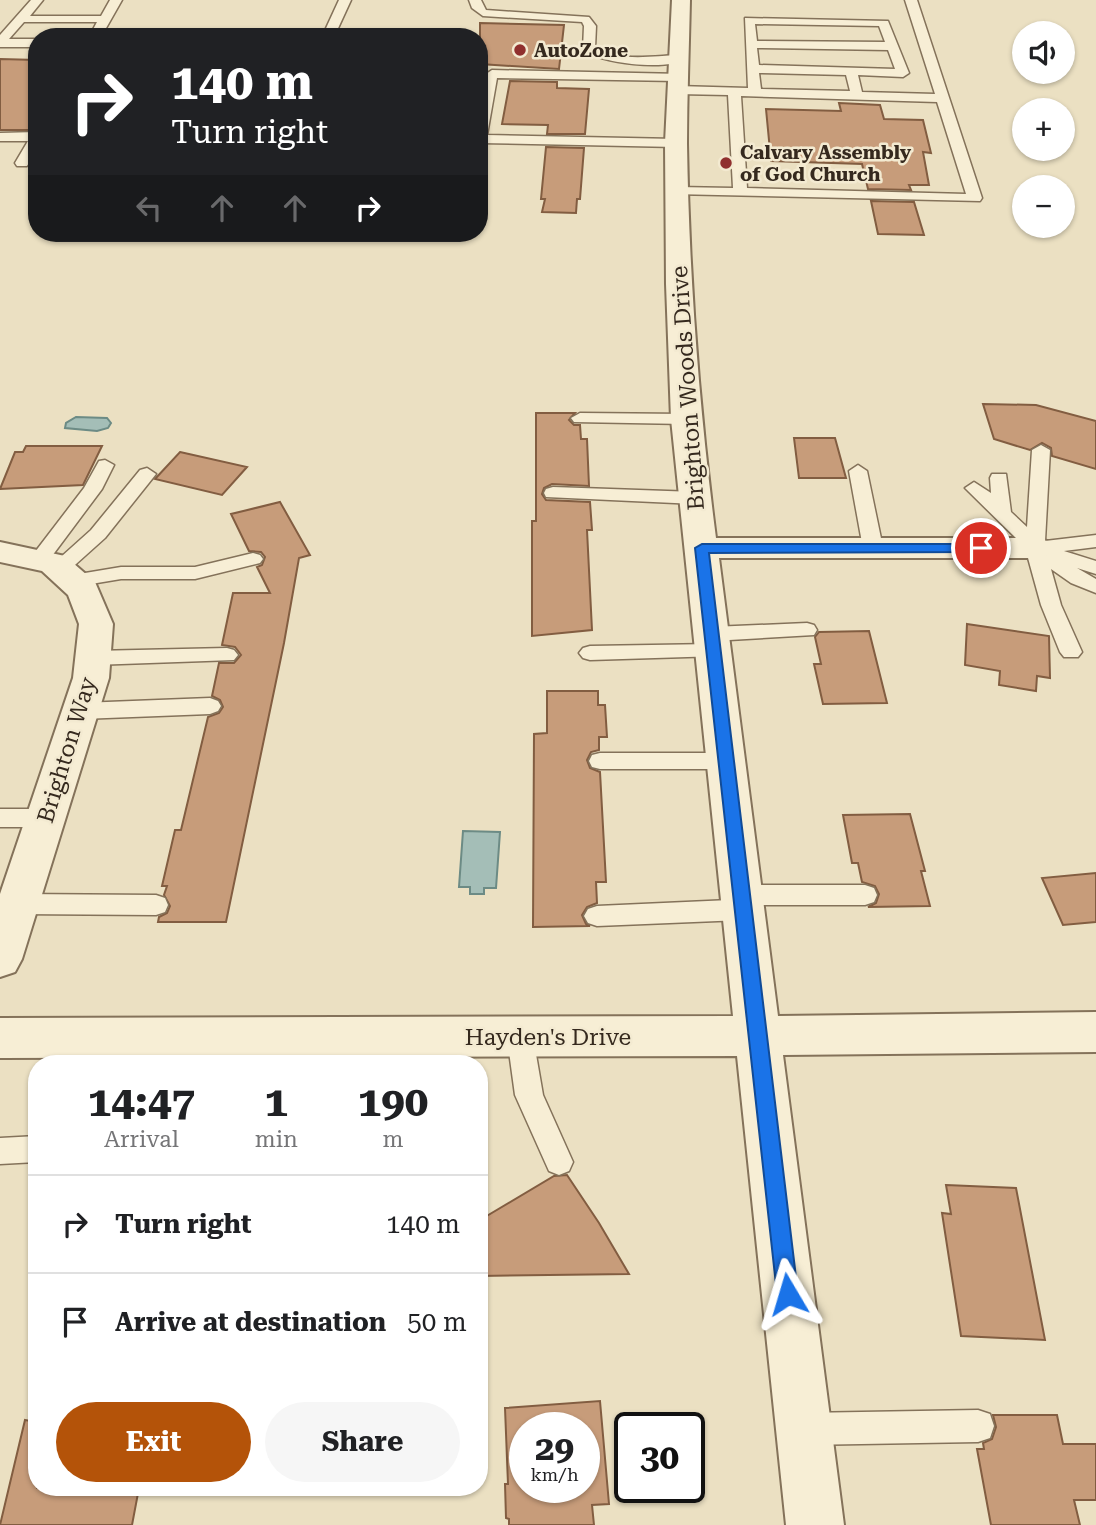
<!DOCTYPE html>
<html lang="en">
<head>
<meta charset="utf-8">
<style>
	body { margin:0; font-family:"Roboto Serif",serif; background:#f6f6f6; color:#202124; height:100vh; display:flex; flex-direction:column; font-size:26px; white-space:nowrap }
	* { box-sizing:border-box; margin:0 }
	p { font-size:23px; color:#757577 }
	.icon { flex:none; width:38px; height:38px; fill:none; stroke:currentColor; stroke-width:2; stroke-linecap:round; stroke-linejoin:round }
	.map { position:relative; flex:1; overflow:hidden }
	.details { position:absolute; left:28px; top:1055px; width:460px; height:441px; display:flex; flex-direction:column; background:#fff; border-radius:28px; box-shadow:0 2px 5px #0004 }
	.details>* { flex:none }
	.top-card { position:absolute; left:28px; top:28px; width:460px; height:214px; border-radius:28px; box-shadow:0 2px 5px #0004; background:#202124; color:#fff; overflow:hidden }
	.fabs { position:absolute; left:1012px; top:21px; display:grid; gap:14px }
	.fabs a { display:grid; place-items:center; width:63px; height:63px; border-radius:50%; background:#fff; box-shadow:0 2px 5px #0004; font-size:35px }
	.speed { position:absolute; left:509px; top:1412px; display:flex; gap:14px; font-size:35px; font-weight:700; text-align:center }
	.speed>* { display:grid; place-content:center; width:91px; height:91px; border-radius:50%; background:#fff; box-shadow:0 2px 5px #0004; line-height:1 }
	.speed small { font-size:18px; font-weight:400 }
	.speed .limit { border:4px solid #111; border-radius:10px; background:#fff; color:#111 }
	.pin { position:absolute; display:grid; place-items:center; width:60px; height:60px; color:#fff; margin:-30px; border:4px solid #fff; border-radius:50%; box-shadow:0 2px 7px #0007 }
	.me { position:absolute; width:77px; margin:-38px; rotate:353deg; stroke-linejoin:round; filter:drop-shadow(0 0 5px #0008) }
	.turn { display:flex; align-items:center; gap:24px; height:147px; padding:0 28px; font-size:32px }
	.turn .icon { width:91px; height:91px; stroke-width:2.5 }
	.turn b { display:block; font-size:49px; line-height:60px }
	.lanes { display:flex; align-items:center; height:66px; padding:0 28px; background:#0003; justify-content:center; gap:35px; direction:ltr }
	.lanes .off { opacity:.35 }
	.eta { display:flex; justify-content:space-evenly; align-items:center; height:119px; text-align:center }
	.eta b { font-size:42px; font-weight:700; line-height:49px }
	.button { display:flex; gap:14px; margin-top:auto; padding:14px 28px }
	.button a { flex:1; height:80px; border-radius:42px; background:#b45309; color:#fff; font-size:28px; font-weight:700; line-height:80px; text-align:center }
	.button a+a { background:#f6f6f6; color:#202124 }
	ul { padding:0; list-style:none }
	li { display:flex; align-items:center; gap:21px; height:98px; padding:0 28px; border-top:2px solid #e0e0e0 }
	li div { flex:1 }
	li b { display:block; font-size:26px }
	li em { font-style:normal }
	.map>svg:first-child { display:block }
</style>
</head>
<body>
<div class="map">
<svg width="1096" height="1525" viewBox="0 0 1096 1525">
	<rect width="100%" height="100%" fill="#ebe0c2"/>
	<!-- water -->
	<path fill="#a4beb7" stroke="#6c8b85" stroke-width="2" d="M76 417 107 418 111 423 108 428 97 431 65 428 66 423Z
		M463 831 500 832 496 888H484V894H470V887H459Z"/>
	<!-- building -->
	<path fill="#c79c7a" stroke="#825d41" stroke-width="2" fill-rule="evenodd" d="M480 23 564 25 559 69 480 64Z
		M0 59 37 60V117L29 130H0Z
		M510 81 557 82V88L589 89 585 134H547L548 125 502 124Z
		M839 103 880 105 884 119 923 120 931 153 923 152 929 185H909L911 190 868 189 862 164 771 161 766 109 841 111Z
		M546 147 584 148 580 199H577L576 213 542 212 545 199H541Z
		M871 201 914 202 924 235 878 234Z
		M983 404 1036 405 1096 421V469L1052 456 1051 448 1042 443 1030 450 994 439Z
		M536 413H575L569 420 574 425H580L581 439H587L589 486 552 484 544 488 542 494 546 500 590 502 592 530H587L592 630 532 636V521H536Z
		M794 438H835L846 478H799Z
		M26 446H102L83 485 0 489 15 452H23Z
		M180 452 247 467 222 495 155 479Z
		M280 502 310 555 299 558 284 643 226 922H158L159 917 167 913 170 906 164 895 167 886H162L175 830H181L208 717 219 713 223 707 220 700 212 696 219 663H234L241 655 235 647 222 645 233 593H270L257 567 262 565 265 557 261 552 249 551 231 514Z
		M967 624 1049 636 1050 678 1037 676 1036 691 999 685 1000 671 965 665Z
		M869 631 887 703 823 704 814 664H821L815 637 819 632Z
		M547 691H598V705H605L607 737H599V750L591 752 587 760 590 768 600 772 606 882H596L597 903 587 907 582 915 586 924 590 926 533 927 534 734 547 733Z
		M910 814 925 871H921L930 906 868 907 876 903 879 894 875 886 862 882 858 863H852L843 815Z
		M1096 873V922L1063 925 1042 878Z
		M567 1175 599 1223 629 1274 480 1276V1220L554 1176Z
		M946 1185 1016 1188 1045 1340 961 1336 942 1213 951 1214Z
		M600 1401 609 1504 592 1505 594 1525H509V1519L506 1518 505 1484H508L505 1408ZM525 1428H584V1488H525Z
		M993 1415H1057L1063 1444H1096V1500H1074L1080 1525H991L977 1449H984L983 1443 992 1439 996 1427Z
		M25 1420 37 1422V1488H139L132 1525H0Z"/>
	<g fill="none" stroke-linecap="round" stroke-linejoin="round">
		<defs>
			<path id="lane" d="M31 0H43L30 16H101L110 0H122L101 37H89L97 22H24L9 39H37V47H0V35Z
				M339 0H351L334 37H322Z
				M469 0H481L486 10 589 17 596 26 595 48C620 62 652 56 679 55L685 59C669 71 598 64 583 49L584 26 582 22 483 16 472 8Z
				M905 0H917L982 198 980 201 672 194 670 191 677 187 733 188 728 95 677 94 671 90 677 86 748 88 745 18 888 21 909 73 903 77 858 75 862 92 935 94ZM755 24 879 26 885 42 757 41ZM757 48 888 50 895 69 759 65ZM759 73 846 75 850 91 761 89ZM741 96 937 102 966 194 747 188Z
				M492 70 682 74V80L678 81 497 78 487 135 676 139 683 143 676 147 480 143V105L486 74Z
				M37 132C37 146 35 154 27 166H17L15 163 28 141H0V133Z
				M580 413 686 414 695 419 686 424 574 422 571 418Z
				M1041 445 1050 450 1045 541 1096 535V547L1064 551 1096 561V574L1077 568 1096 579V593L1071 583 1051 569 1061 605 1082 652 1078 657H1064L1060 652 1041 605 1025 547 965 488 974 482 991 493 990 478 992 474H1006L1011 512 1027 527 1032 450Z
				M105 460 114 465 102 489 46 564H32L29 560 32 556 84 488 99 461Z
				M858 465 867 471 883 548 880 552H866L863 548 849 471Z
				M147 468 156 474 105 538 66 573H52L49 569 52 565 91 530 140 470Z
				M553 487 696 492 705 498 696 504 546 497 544 493 546 489Z
				M253 553 260 555 263 559 260 563 195 579H121L73 587 66 586 63 581 66 576 73 575 121 567H195Z
				M807 623 814 625 817 630 814 635 712 641 705 639 702 634 705 629 712 627Z
				M713 644 720 646 724 651 720 656 590 660 583 658 579 653 583 648 590 646Z
				M227 648 234 650 238 655 234 660 93 665 86 663 82 658 86 653 93 651Z
				M210 698 218 701 221 706 218 711 210 714 81 719 73 716 70 711 73 706 81 703Z
				M600 753H725L733 755 736 761 733 767 725 769H600L592 767 589 761 592 755Z
				M0 809H46L54 812 58 818 54 824 46 827H0Z
				M740 885H865L874 888 877 895 874 902 865 905H752L754 910 751 917 742 920 597 926 588 923 584 916 588 909 597 906 730 900 728 895 731 888Z
				M18 894 156 895 165 898 168 905 165 912 156 915 18 914 9 911 6 904 9 897Z
				M520 1025 530 1029 533 1037 543 1095 573 1162 569 1171 559 1175 549 1171 515 1095 507 1037 510 1029Z
				M37 1136V1162L0 1164V1138Z
				M978 1410 990 1414 994 1426 990 1438 978 1442 803 1445 791 1441 787 1429 791 1417 803 1413Z"/>
			<path id="street" d="M672 0H690C689 48 687 96 687 144 689 276 699 407 716 538H1035L1047 541 1052 548 1047 555 1035 558H719L778 1016 1096 1012V1052L783 1055 844 1525H786L737 1056 0 1058V1018L733 1016 671 419 666 284 665 143Z
				M0 542 65 556 95 582 113 624 109 678 22 959 15 972 0 977V894L73 678 79 624 68 595 42 571 0 562Z"/>
		</defs>
		<!-- lane casing -->
		<use href="#lane" stroke="#84725a" stroke-width="3"/>
		<!-- street casing -->
		<use href="#street" stroke="#84725a" stroke-width="4"/>
		<!-- lane -->
		<use href="#lane" fill="#f7eed5" fill-rule="evenodd"/>
		<!-- street -->
		<use href="#street" fill="#f7eed5" fill-rule="evenodd"/>
	</g>
	<!-- route -->
	<path fill="#1a73e8" stroke="#114b97" stroke-width="2" d="M702 544H981L988 548 981 552 709 553 798 1294 795 1301 788 1304 780 1301 777 1294 695 548Z"/>
	<!-- markers -->
	<g fill="#90302e" stroke="#f3ead1" stroke-width="2.5">
		<circle cx="520" cy="50" r="7"/>
		<circle cx="726" cy="163" r="7"/>
	</g>
	<g text-anchor="middle" dominant-baseline="central" stroke-width="5" stroke-linejoin="round" paint-order="stroke">
		<!-- far-poi labels -->
		<g font-size="19" font-weight="bold" fill="#35291e" stroke="#f3ead1" text-anchor="start">
			<text x="534" y="50">AutoZone</text>
			<text x="740" y="152">Calvary Assembly<tspan x="740" dy="22">of God Church</tspan></text>
		</g>
		<!-- street labels -->
		<g font-size="23" fill="#35291e" stroke="#f3ead1">
			<text transform="translate(688 388) rotate(-94)">Brighton Woods Drive</text>
			<text transform="translate(67 750) rotate(-73)">Brighton Way</text>
			<text x="548" y="1037">Hayden's Drive</text>
		</g>
	</g>
</svg>
<div class="fabs">
<a><svg class="icon" aria-label="sound" viewBox="0 0 24 24"><path d="M4 9h4l5-4v14l-5-4H4zM17 9q2 3 0 6"/></svg></a>
<a>+</a>
<a>−</a>
</div>
<div class="speed"><div>29<small>km/h</small></div><div class="limit">30</div></div>
<div class="pin" style="left:981px;top:548px;background:#d93025"><svg class="icon" aria-label="arrive" viewBox="0 0 24 24"><path d="M6 21V4h12l-3 4 3 4H6"/></svg></div>
<svg class="me" style="left:788px;top:1294px" viewBox="-20 -20 40 40"><path d="M0-17L14 15 0 8-14 15z" fill="#1a73e8" stroke="#fff" stroke-width="4"/></svg>
<div class="top-card">
<div class="turn"><svg class="icon" aria-label="right" viewBox="0 0 24 24"><path d="M7 20v-9h11M14 6l5 5-5 5"/></svg><div><b>140 m</b>Turn right</div></div>
<div class="lanes"><svg class="icon off" aria-label="left" viewBox="0 0 24 24"><path d="M17 20v-9H6M10 6l-5 5 5 5"/></svg><svg class="icon off" aria-label="ahead" viewBox="0 0 24 24"><path d="M12 20V5M6 11l6-6 6 6"/></svg><svg class="icon off" aria-label="ahead" viewBox="0 0 24 24"><path d="M12 20V5M6 11l6-6 6 6"/></svg><svg class="icon" aria-label="right" viewBox="0 0 24 24"><path d="M7 20v-9h11M14 6l5 5-5 5"/></svg></div>
</div>
<section class="details">
<div class="eta">
<div><b>14:47</b><p>Arrival</p></div>
<div><b>1</b><p>min</p></div>
<div><b>190</b><p>m</p></div>
</div>
<ul>
<li><svg class="icon" aria-label="right" viewBox="0 0 24 24"><path d="M7 20v-9h11M14 6l5 5-5 5"/></svg><div><b>Turn right</b></div><em>140 m</em></li>
<li><svg class="icon" aria-label="arrive" viewBox="0 0 24 24"><path d="M6 21V4h12l-3 4 3 4H6"/></svg><div><b>Arrive at destination</b></div><em>50 m</em></li>
</ul>
<div class="button"><a>Exit</a><a>Share</a></div>
</section>
</div>
</body>
</html>
